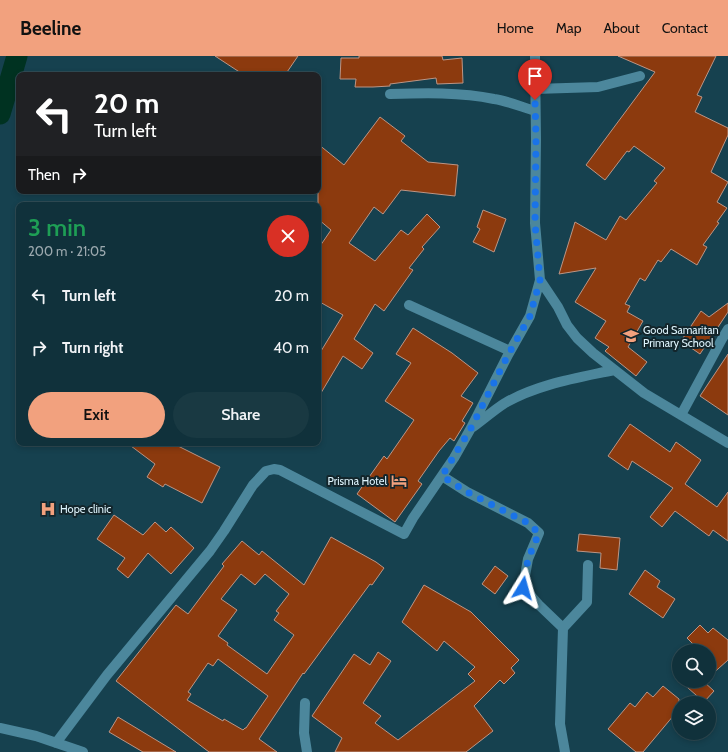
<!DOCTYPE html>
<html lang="en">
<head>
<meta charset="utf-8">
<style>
	body { margin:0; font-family:Cabin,sans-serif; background:#193942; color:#f1f3f6; height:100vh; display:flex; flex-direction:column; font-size:15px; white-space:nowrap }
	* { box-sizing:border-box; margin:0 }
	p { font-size:13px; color:#9ca9af }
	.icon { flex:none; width:22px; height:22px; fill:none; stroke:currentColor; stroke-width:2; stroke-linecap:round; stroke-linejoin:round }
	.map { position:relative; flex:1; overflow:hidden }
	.panel { position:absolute; left:16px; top:146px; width:305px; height:244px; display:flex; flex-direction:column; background:#10313b; border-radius:8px; box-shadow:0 2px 6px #0003,0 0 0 1px #304c55 }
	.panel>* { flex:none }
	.guide { position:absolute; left:16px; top:16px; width:305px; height:122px; border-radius:8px; box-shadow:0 2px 6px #0003,0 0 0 1px #304c55; background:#202124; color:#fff; overflow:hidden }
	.buttons { position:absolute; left:672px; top:588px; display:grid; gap:8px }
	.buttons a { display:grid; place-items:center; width:44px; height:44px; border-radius:50%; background:#10313b; box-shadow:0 2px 6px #0003,0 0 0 1px #304c55; font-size:20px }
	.pin { position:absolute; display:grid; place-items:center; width:34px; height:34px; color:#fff; margin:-41px -17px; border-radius:50% 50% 50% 0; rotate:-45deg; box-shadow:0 0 4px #0007 }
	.pin .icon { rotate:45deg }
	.me { position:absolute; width:44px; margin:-22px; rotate:8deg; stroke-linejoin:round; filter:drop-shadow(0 0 3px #0008) }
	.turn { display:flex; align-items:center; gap:14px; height:84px; padding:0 12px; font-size:18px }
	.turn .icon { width:52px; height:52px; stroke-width:2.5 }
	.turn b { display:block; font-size:28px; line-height:34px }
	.then { display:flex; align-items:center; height:38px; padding:0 12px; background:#0003; gap:8px; font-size:15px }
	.round { display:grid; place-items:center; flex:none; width:42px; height:42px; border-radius:21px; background:#193942 }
	.headline { display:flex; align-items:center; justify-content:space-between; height:68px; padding:0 12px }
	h1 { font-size:24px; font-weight:600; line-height:30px; color:#1e9e55 }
	.action { display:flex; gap:8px; margin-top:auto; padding:8px 12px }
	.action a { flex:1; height:46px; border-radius:24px; background:#f2a17e; color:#111; font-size:16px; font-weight:600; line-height:46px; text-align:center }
	.action a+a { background:#193942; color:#f1f3f6 }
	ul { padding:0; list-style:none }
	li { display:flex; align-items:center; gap:12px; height:52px; padding:0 12px }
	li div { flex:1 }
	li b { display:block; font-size:15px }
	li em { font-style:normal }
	header { display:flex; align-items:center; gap:24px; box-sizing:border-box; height:56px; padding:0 20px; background:#f2a17e; color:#111 }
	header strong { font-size:19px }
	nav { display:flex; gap:22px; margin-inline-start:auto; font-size:14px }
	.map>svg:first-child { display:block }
</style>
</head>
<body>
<header>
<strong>Beeline</strong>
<nav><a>Home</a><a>Map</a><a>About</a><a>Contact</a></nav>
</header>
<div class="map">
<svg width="728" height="696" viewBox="0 0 728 696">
	<rect width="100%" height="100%" fill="#16414f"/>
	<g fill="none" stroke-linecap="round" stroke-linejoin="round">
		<!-- canal -->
		<path stroke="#003221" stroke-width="21" d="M0 58 17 0"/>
	</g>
	<!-- building -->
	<path fill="#8c3a0e" stroke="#bc9585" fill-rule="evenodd" d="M215 0H298L285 19H244Z
		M359 0H442L443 4 462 2 463 27 437 28 436 22 390 28V30L373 31H355L356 23H340L341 2H359Z
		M618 0H716L697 39 702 41 695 56 728 72V79L711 116 728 126 717 146 727 152 717 166 719 167 703 189 707 191 697 209 671 193 661 206 658 204 645 225 640 222 625 248 630 250 627 256 643 265 628 291 647 306 636 320 605 295 609 291 595 282 606 265 575 246 596 212 559 218 575 166 606 184 620 160 626 164 657 127 654 125 665 112 634 90 629 96 627 95 605 124 586 109 655 16Z
		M380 61 405 80 401 85 428 106 458 109 455 140 401 134 383 158 374 151 349 187 375 205 401 174 408 179 427 158 440 171 422 191 424 193 409 212 413 214 384 255 375 248 354 283 373 297 362 313 343 300 318 342V300L343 259 318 245V193L331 174 318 163V88L344 109Z
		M483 154 506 163 494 196 473 186 480 173 477 171Z
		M728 247V256L700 298 681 285 701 255 709 261Z
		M413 272 452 297 478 317 461 340 473 347 462 365 465 367 454 385 450 382 439 395 418 425 422 428 395 466 357 438 384 400 387 403 414 364 385 345 411 307 396 298Z
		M728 298V359L700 340Z
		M630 368 670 396 676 386 701 404 685 428 717 451 728 436V485L713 474 709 480 675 455 662 471 650 461 673 432 632 405 628 414 608 400Z
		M127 387H172L220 411 202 447 165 428 163 431 147 421 155 408Z
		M114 459 143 479 155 466 166 476 171 471 194 492 171 518 148 497 128 522 117 513 125 502 97 483Z
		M579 478 620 482 617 514 600 512 601 497 577 495Z
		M331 481 376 506 384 512 372 529 370 528 304 618 303 617 259 683 277 696H209L116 625 176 549 188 558 224 510 222 508 242 485 259 499 262 495 304 529ZM241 518 255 529 265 518 289 538 276 555 279 557 274 564 294 579 267 618 227 589 228 587 218 580 237 554 221 543ZM218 603 268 640 246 672H245L243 674 224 663 223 665 187 644 191 638 188 636 208 607 213 610Z
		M495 510 508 520 495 538 482 528Z
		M645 514 660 525 657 531 675 543 663 562 629 538Z
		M424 529 471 556 519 604 511 612 515 617 504 628 500 624 474 650 493 675 466 696H335L342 682 312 660 354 598 370 609 378 596 391 605 363 647 381 660 375 667 398 684 475 625 468 618 475 611 444 585 437 595 402 566Z
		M700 569 708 577 713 572 728 584V604L709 621V595H700L687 582Z
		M680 625H703L714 635 704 646Z
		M663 630 679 643V653L643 696H636L608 673 630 647 635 651 647 636 653 641Z
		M118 661 176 696H143L109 676Z"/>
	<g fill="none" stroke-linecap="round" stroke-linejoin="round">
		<!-- minor -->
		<path stroke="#4c879c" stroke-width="10" d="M535 0 536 83 535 167 540 224 558 251 567 269 577 282 593 297 644 337 728 387
			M535 33 598 31 640 20
			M390 38C424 37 460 36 494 43 508 45 522 51 535 55
			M409 249 510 295
			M681 359 722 283 728 273
			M473 371C484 363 494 354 505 347 538 328 577 322 614 314
			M442 420 467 436 528 467 539 477 528 503 523 531 539 549 563 572 560 668 565 696
			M563 572 587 546 588 509
			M305 647 304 677 307 696
			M0 672 36 680 83 696
			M56 687 107 619 210 495 224 475 253 429 266 415 274 413 280 414 404 478 413 462 454 402 471 372 508 299 530 260 540 224"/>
	</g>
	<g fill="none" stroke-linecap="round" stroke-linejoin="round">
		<!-- route -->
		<path stroke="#1a73e8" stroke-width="7" stroke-dasharray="0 12.6" d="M523 532 528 503 539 477 528 467 467 436 442 420 471 372 508 299 530 260 540 224 535 167 536 83 535 44"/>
	</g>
	<!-- icons -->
	<defs>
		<symbol id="school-bare" viewBox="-9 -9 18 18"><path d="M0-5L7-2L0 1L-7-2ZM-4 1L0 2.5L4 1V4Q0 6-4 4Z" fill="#f2a17e" stroke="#13252b" stroke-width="2.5" paint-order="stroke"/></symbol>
		<symbol id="hotel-bare" viewBox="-9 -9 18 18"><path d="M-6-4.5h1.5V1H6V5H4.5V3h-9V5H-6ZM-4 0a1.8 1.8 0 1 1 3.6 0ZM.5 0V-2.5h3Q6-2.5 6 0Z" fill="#f2a17e" stroke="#13252b" stroke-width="2.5" paint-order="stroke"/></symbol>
		<symbol id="hospital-bare" viewBox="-9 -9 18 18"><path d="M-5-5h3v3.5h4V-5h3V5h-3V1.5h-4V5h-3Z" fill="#f2a17e" stroke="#13252b" stroke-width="2.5" paint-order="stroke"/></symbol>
	</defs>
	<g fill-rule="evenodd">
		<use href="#school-bare" x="620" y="269" width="22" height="22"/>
		<use href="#hotel-bare" x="388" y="414" width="22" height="22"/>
		<use href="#hospital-bare" x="37" y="442" width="22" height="22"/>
	</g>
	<g text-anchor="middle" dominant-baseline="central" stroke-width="4" stroke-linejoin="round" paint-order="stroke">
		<!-- poi labels -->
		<g font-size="11" fill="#dff5fe" stroke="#13252b" text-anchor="start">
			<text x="643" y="274">Good Samaritan<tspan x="643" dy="13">Primary School</tspan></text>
			<text x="387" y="425" text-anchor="end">Prisma Hotel</text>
			<text x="60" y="453">Hope clinic</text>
		</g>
	</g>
</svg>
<div class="buttons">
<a><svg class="icon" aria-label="search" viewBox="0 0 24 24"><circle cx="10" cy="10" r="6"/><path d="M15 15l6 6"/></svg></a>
<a><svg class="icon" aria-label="layers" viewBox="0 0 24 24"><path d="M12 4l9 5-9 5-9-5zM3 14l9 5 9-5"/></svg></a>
</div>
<div class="pin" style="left:535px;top:44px;background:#d93025"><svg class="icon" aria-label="arrive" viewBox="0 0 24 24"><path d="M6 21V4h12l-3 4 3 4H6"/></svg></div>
<svg class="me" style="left:523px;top:532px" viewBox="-20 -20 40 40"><path d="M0-17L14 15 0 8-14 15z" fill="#1a73e8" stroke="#fff" stroke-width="4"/></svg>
<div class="guide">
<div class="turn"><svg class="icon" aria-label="left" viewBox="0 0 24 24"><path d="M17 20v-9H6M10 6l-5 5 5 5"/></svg><div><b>20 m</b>Turn left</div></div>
<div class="then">Then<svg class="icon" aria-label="right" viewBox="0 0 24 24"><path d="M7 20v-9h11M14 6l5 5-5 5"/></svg></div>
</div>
<section class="panel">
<div class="headline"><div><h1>3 min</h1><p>200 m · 21:05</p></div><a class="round" style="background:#d93025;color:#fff"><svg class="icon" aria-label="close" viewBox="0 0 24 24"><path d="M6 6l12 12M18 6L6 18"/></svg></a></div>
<ul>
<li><svg class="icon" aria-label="left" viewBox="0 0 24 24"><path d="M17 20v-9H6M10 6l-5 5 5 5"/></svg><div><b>Turn left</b></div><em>20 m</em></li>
<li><svg class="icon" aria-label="right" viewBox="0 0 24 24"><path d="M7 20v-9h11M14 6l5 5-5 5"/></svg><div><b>Turn right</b></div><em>40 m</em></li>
</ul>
<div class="action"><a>Exit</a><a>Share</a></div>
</section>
</div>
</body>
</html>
